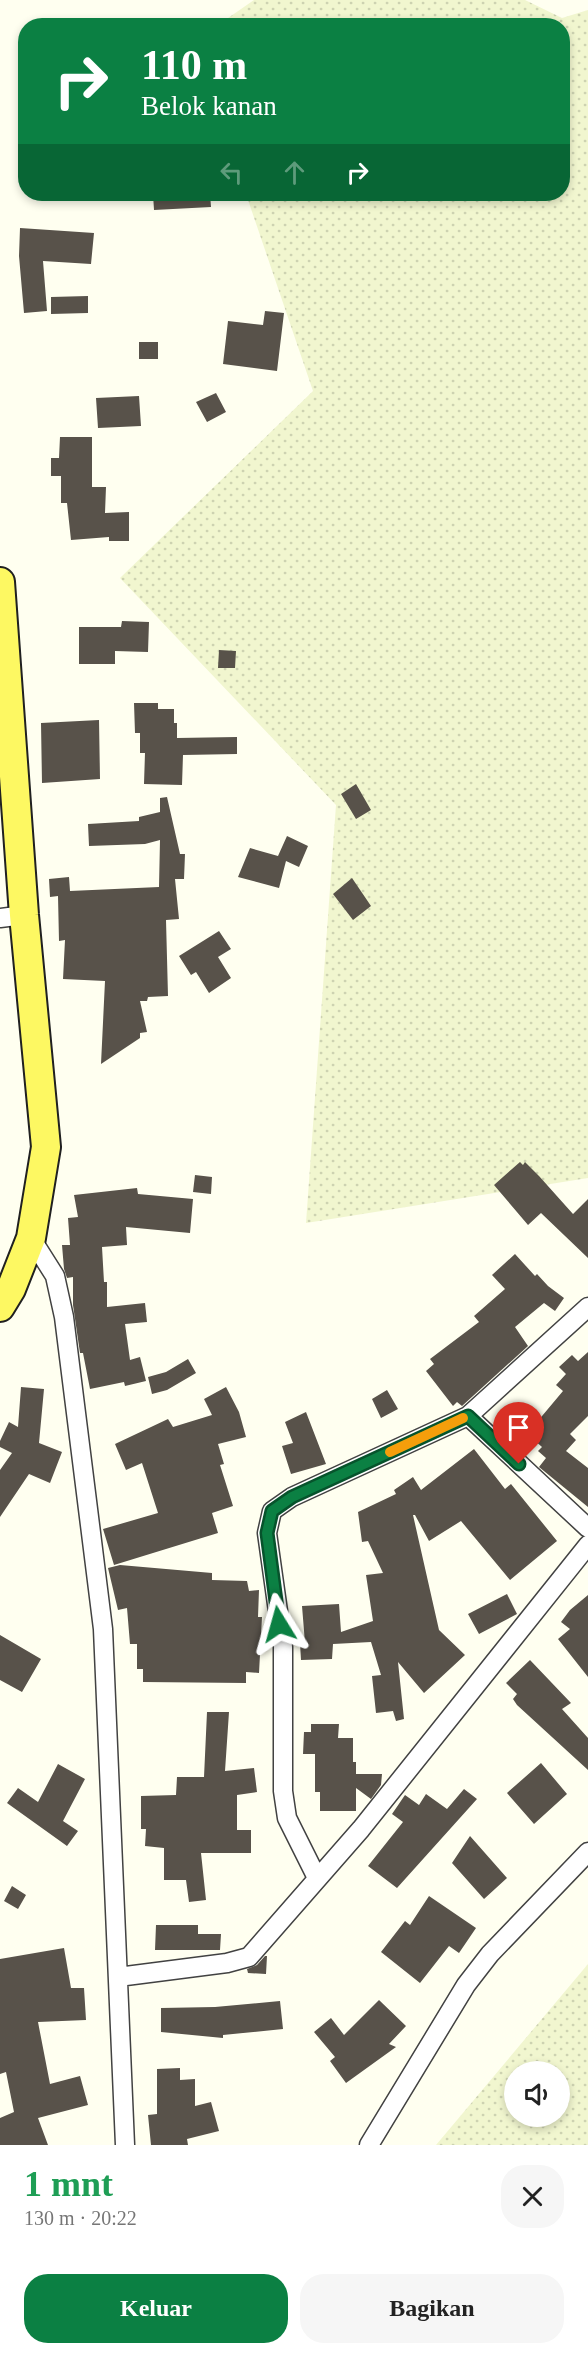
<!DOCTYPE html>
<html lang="id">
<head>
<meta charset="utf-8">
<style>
	body { margin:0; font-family:"Times New Roman",serif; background:#f6f6f6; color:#222; height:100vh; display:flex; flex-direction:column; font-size:22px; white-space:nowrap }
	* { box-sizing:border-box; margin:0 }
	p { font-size:20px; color:#767676 }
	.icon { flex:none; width:33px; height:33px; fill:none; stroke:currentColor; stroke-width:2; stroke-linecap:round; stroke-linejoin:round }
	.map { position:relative; height:2145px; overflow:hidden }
	.details { display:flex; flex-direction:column; background:#fff; flex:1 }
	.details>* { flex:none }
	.banner { position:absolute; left:18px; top:18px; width:552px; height:183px; border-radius:24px; box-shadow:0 3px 9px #0003; background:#0b8043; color:#fff; overflow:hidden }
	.fabs { position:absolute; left:504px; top:2061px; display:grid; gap:12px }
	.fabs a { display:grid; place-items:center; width:66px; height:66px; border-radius:50%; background:#fff; box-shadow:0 3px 9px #0003; font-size:30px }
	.pin { position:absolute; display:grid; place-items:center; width:51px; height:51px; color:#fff; margin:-62px -26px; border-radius:50% 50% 50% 0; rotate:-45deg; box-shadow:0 0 6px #0007 }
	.pin .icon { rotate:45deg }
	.me { position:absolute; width:66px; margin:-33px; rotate:352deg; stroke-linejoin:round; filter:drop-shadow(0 0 4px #0008) }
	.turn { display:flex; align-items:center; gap:21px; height:126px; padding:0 24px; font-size:27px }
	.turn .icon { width:78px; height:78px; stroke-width:2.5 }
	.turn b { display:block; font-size:42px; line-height:51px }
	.lanes { display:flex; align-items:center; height:57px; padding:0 24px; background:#0003; justify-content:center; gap:30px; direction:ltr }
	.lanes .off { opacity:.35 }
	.round { display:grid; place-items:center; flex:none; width:63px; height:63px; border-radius:24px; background:#f6f6f6 }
	.summary { display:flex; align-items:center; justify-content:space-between; height:102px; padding:0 24px }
	h1 { font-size:36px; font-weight:700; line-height:45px; color:#1e9e55 }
	.cta { display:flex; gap:12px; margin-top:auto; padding:12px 24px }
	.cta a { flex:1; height:69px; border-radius:24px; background:#0b8043; color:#fff; font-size:24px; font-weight:700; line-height:69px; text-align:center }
	.cta a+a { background:#f6f6f6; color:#222 }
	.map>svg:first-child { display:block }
</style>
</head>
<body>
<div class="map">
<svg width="588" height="2145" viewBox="0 0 588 2145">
	<defs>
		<pattern id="farmland-dots" width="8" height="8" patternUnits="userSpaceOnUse" patternTransform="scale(1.5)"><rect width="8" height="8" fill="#f1f6cf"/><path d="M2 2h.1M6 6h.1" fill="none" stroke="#cdd2b1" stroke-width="1.8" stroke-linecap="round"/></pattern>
	</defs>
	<rect width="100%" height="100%" fill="#fffff0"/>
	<!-- farmland -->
	<path fill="url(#farmland-dots)" fill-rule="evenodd" d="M254 0H525L562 18 588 10V1178L306 1223 336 805 120 578 313 391 246 194H562V26L218 25Z
		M588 1964V2145H436ZM514 2072H560V2116H514Z"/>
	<!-- building -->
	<path fill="#58524a" d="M153 194H210L211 207 154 210Z
		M20 228 94 233 91 264 43 261 47 311 24 313 19 256Z
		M88 296V313L51 314V297Z
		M265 311 284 313 277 371 223 364 228 321 263 325Z
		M139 342H158V359H139Z
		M216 393 226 412 207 422 196 402Z
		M139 396 141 426 98 428 96 398Z
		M60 437H92V487H106L105 513 129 512V541H109V537L71 540 67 503H61V476H51V458H59Z
		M122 621 149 622 148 652 115 651V664H79V627H121Z
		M219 650 236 651 235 668H218Z
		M134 703H158V709H174V723H177V738L237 737V754L183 755 182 785 144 784 145 753H140V733H135Z
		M99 720 100 779 42 783 41 723Z
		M356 784 371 810 356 819 341 794Z
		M167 797 180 854H185L184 879H175L179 919 166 920 168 996 148 997 147 1001H140L147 1032 140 1033V1038L101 1064 105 981 63 979 65 940 59 941 58 896 50 897 49 879 69 877 70 891 159 887 160 840 145 844 89 846 88 824 139 821V817L160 812V798Z
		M287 836 308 846 299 867 286 861 279 888 238 877 250 848 278 856Z
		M352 878 371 906 353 920 333 894Z
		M219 931 231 949 218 957 231 978 209 993 196 972 191 975 179 956Z
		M520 1162 523 1165 525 1162 539 1176 573 1214 588 1199V1258L541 1213 528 1225 494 1185Z
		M195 1175 212 1177 211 1194 193 1192Z
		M137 1188 138 1194 193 1199 190 1233 126 1227 127 1245 102 1247 104 1282H107V1307L145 1303 147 1322 125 1324 130 1360 140 1357 146 1381 125 1386 124 1382 90 1389 83 1353H80L73 1305V1277L67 1278 64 1269 62 1245H70L68 1218 78 1217 74 1195Z
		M515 1254 535 1276 537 1274 548 1286 564 1298 555 1311 544 1303 515 1327 528 1346 462 1406 457 1402 453 1406 426 1371 434 1364 430 1359 479 1322 474 1316 505 1289 492 1275Z
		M588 1352V1416L570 1434 576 1440 566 1451 588 1468V1507L539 1467 546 1458 538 1451 542 1447 533 1439 543 1428 537 1422 563 1391 556 1385 566 1374 559 1367 572 1355 578 1361Z
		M188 1359 196 1373 167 1390 152 1394 148 1377 166 1372Z
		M21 1387 44 1389 39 1443 62 1452 50 1483 29 1474 0 1517V1470L12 1453 0 1447V1441L9 1422 18 1427Z
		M226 1387 239 1412 246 1437 218 1444 224 1464 220 1465 233 1506 212 1513 218 1533 114 1565 103 1529 158 1513 142 1463 126 1470 115 1444 168 1419 173 1427 212 1415 204 1399Z
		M387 1390 398 1409 381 1418 372 1399Z
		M306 1412 326 1464 291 1474 282 1446 293 1443 285 1422Z
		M474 1449 505 1489 511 1484 557 1541 510 1580 461 1521 429 1541 415 1515H413L439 1630 465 1655 424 1693 398 1662 404 1719 396 1721 393 1711 376 1713 372 1676 381 1675 371 1642 333 1644 332 1659 301 1660 300 1643H305L302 1606 339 1604 341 1632 373 1621 366 1575 383 1573 368 1541 362 1542 358 1512 396 1494 394 1490 413 1477 421 1490Z
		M120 1565 212 1573V1580L247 1581 249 1591 259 1590 258 1617H262L259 1673 246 1672V1683L143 1682V1669H137V1644H130L127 1608 118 1610 108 1568Z
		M507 1594 517 1614 479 1634 468 1614Z
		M588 1595V1677L558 1639 570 1629 561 1622 570 1610Z
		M0 1635 41 1659 22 1692 0 1680Z
		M530 1660 571 1703 562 1709 588 1738V1770L517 1705 513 1699 517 1694 506 1683Z
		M207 1712H229L225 1771 254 1768 257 1792 237 1795V1830H251V1853H201L206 1900 189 1902 186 1880H164V1848L145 1846 146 1829H141V1796L176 1795 177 1777H204Z
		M311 1724H339L338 1738H353V1762H356V1774H382L381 1785 371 1799 356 1788V1811H320V1792H315V1754H303L304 1732H311Z
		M541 1763 567 1794 534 1824 507 1793Z
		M58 1764 85 1779 63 1821 78 1831 67 1846 7 1803 18 1788 38 1802Z
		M464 1789 477 1799 397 1888 368 1866 403 1822 392 1814 405 1795 419 1805 426 1794 447 1809Z
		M470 1836 507 1878 484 1899 452 1863Z
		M12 1886 26 1895 18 1909 4 1901Z
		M429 1896 476 1928 459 1953 449 1946 420 1983 381 1952 405 1921 410 1925Z
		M156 1925H198V1934H221L220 1950H155Z
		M64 1948 71 1988H84L86 2020 38 2022 50 2084 80 2076 88 2105 38 2118 48 2145H0V2118L14 2112 6 2072 0 2074V1959Z
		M265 1956H267L266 1974 248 1973 247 1969 257 1965Z
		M379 2000 406 2026 389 2044 396 2047 346 2083 330 2061 335 2057 314 2032 331 2018 344 2035Z
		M280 2001 283 2029 223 2035V2038L161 2032V2008L215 2007Z
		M180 2068V2080L195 2079V2106L211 2102 219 2131 187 2139 188 2145H151L148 2115 157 2114V2069Z"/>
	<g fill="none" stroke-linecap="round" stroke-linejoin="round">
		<defs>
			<path id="minor" d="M0 918 24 915
				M31 1238 55 1276 64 1317 103 1629 125 2145
				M468 1416 588 1528
				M317 1878 287 1818 283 1791V1647L267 1533 272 1511 292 1497 468 1416 588 1307
				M118 1977 227 1963 249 1957 361 1829 588 1545
				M369 2145 466 1985 490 1954 588 1852"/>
			<path id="primary" d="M0 582 24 915 46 1147 31 1238 11 1289 0 1307"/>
		</defs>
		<!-- minor casing -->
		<use href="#minor" stroke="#424242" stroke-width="21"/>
		<!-- primary casing -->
		<use href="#primary" stroke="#202020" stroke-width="32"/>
		<!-- minor -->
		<use href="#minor" stroke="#fff" stroke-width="18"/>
		<!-- primary -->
		<use href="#primary" stroke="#fdf862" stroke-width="28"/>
	</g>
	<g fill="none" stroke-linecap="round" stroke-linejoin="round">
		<defs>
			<path id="route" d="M279 1624 267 1533 272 1511 292 1497 468 1416 519 1464"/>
		</defs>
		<!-- route casing -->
		<use href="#route" stroke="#07532c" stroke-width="15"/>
		<!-- route -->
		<use href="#route" stroke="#0b8043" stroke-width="10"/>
		<!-- slow -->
		<path stroke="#f59e0b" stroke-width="10" d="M390 1452 463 1418"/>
	</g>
</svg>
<div class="fabs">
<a><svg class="icon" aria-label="sound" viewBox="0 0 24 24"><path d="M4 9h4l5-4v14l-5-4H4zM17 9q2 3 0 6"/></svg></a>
</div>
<div class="pin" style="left:519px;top:1464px;background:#d93025"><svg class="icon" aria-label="arrive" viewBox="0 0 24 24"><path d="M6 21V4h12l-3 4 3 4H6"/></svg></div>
<svg class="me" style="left:279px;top:1624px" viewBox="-20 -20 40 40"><path d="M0-17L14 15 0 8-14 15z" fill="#0b8043" stroke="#fff" stroke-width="4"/></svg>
<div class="banner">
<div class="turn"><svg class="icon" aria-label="right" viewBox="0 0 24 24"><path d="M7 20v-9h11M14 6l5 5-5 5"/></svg><div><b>110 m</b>Belok kanan</div></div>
<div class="lanes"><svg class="icon off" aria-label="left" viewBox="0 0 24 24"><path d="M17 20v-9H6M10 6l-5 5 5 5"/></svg><svg class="icon off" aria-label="ahead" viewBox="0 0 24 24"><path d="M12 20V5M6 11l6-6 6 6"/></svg><svg class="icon" aria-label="right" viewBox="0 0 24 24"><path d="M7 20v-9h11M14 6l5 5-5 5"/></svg></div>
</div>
</div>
<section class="details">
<div class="summary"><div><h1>1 mnt</h1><p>130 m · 20:22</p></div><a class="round"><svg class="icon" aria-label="close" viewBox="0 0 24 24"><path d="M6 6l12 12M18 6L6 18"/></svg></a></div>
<div class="cta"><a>Keluar</a><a>Bagikan</a></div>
</section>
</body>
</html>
